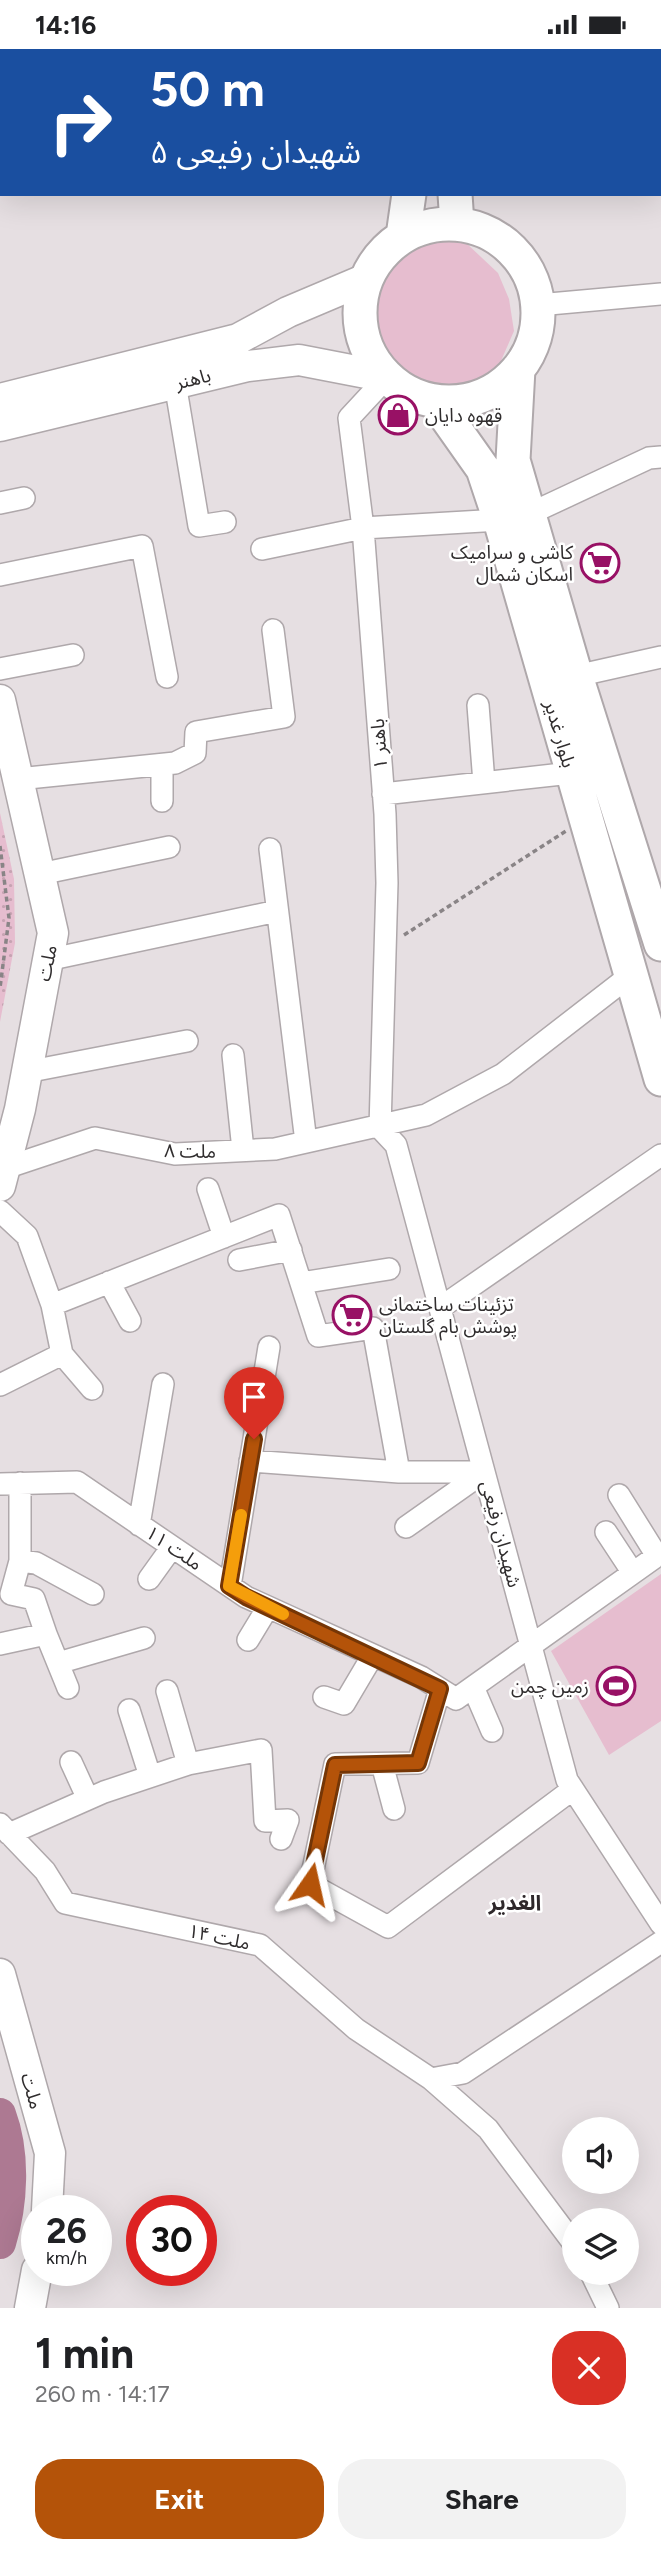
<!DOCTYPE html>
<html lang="en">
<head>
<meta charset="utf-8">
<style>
	body { margin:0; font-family:Figtree,"Noto Sans Arabic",sans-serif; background:#f2f2f2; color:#202124; height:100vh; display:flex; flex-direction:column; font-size:26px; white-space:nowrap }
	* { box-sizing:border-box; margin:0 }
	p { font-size:23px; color:#757577 }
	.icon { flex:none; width:38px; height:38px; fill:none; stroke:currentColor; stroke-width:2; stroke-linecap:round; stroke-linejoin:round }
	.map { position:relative; height:2259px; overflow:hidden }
	.side { display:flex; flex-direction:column; background:#fff; flex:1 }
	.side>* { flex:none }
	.top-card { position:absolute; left:0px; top:0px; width:662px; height:147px; box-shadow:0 7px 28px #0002; background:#1a4fa0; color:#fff; overflow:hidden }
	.tools { position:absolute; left:562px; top:2068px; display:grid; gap:14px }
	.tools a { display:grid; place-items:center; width:77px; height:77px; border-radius:50%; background:#fff; box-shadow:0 7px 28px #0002; font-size:35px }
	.speed { position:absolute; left:21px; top:2146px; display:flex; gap:14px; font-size:35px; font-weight:700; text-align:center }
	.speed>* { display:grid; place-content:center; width:91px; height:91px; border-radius:50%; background:#fff; box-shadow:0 7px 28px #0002; line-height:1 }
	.speed small { font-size:18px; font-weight:400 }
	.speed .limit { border:10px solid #d22; background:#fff; color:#111 }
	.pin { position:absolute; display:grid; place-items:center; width:60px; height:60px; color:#fff; margin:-72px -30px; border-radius:50% 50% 50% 0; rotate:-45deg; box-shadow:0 0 7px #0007 }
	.pin .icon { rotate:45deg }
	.me { position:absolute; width:77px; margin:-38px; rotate:11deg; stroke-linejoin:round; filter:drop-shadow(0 0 5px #0008) }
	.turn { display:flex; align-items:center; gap:24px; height:147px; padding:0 35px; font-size:32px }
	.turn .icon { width:91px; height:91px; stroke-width:2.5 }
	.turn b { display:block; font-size:49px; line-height:60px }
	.round { display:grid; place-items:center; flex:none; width:74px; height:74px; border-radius:28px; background:#f2f2f2 }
	.headline { display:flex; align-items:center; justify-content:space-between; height:119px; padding:0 35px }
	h1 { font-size:42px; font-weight:700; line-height:52px }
	.cta { display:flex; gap:14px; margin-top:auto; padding:14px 35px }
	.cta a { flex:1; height:80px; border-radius:28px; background:#b45309; color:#fff; font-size:28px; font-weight:700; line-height:80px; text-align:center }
	.cta a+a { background:#f2f2f2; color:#202124 }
	.status { display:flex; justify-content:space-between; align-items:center; height:49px; padding:0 35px; background:#fff; direction:ltr }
	.status svg { height:19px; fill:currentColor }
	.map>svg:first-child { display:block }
</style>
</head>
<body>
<div class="status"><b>14:16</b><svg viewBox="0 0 49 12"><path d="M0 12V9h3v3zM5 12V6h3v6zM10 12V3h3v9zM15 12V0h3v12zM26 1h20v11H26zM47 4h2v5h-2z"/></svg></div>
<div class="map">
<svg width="661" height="2259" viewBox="0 0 661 2259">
	<defs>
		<pattern id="park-dots" width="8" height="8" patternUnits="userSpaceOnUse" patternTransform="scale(1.75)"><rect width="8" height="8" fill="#e6bdcf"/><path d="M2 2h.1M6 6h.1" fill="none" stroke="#c6a3b2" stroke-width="1.8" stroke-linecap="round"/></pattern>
	</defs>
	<rect width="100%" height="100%" fill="#e6dfe2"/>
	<!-- green -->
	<path fill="#e6bdcf" d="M413 184 464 192 498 224 509 250 514 282 500 314 485 327 443 343 407 338 384 323 365 292 362 243 389 198Z
		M661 1525V1672L609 1706 551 1602Z"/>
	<!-- park -->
	<path fill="url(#park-dots)" d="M0 764 14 830 15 894 0 973Z"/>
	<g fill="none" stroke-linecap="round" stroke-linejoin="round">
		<!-- river -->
		<path stroke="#ad7992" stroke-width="32" d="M0 2065C15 2105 12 2155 0 2194"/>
		<defs>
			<path id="minor" d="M10 0 15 2
				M635 2V0
				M660 77H661
				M538 256 661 245
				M175 334 199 477 225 473
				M0 454 24 449
				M527 466 649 409 661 408
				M262 500 363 479 500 471
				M0 526 142 497 167 628
				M0 620 73 606
				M576 627 661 608
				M478 656 484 734
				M18 730 175 714 195 704 196 683 284 668 273 581
				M383 745 571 724
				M162 752V716
				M270 800 306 1093
				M40 825 169 798
				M47 911 277 862
				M233 1006 243 1101
				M26 1023 187 992
				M380 1079 396 1096 567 1731 661 1875
				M380 1079 387 834 385 765 363 479 349 369 387 328
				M5 1119 95 1089 175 1105 275 1100 426 1066 503 1025 632 925
				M208 1140 224 1188
				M0 1162 27 1187 52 1256 62 1305 92 1340
				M239 1211 291 1201
				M109 1233 130 1272
				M301 1234 389 1220
				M52 1256 279 1166 318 1287 373 1279 399 1423
				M440 1259 661 1106
				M0 1336 62 1305
				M250 1412 399 1423H484
				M20 1434V1512L11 1545 34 1550 46 1585
				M0 1435 77 1433 246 1548 421 1628 456 1650 661 1504
				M619 1446 657 1507
				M139 1476 163 1335
				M406 1478 484 1423
				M606 1483 633 1524
				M20 1512 36 1514 93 1545
				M149 1530 172 1498
				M230 1537 269 1298
				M248 1591 268 1558
				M0 1595 46 1585 68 1639
				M58 1614 144 1589
				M473 1638 492 1682
				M440 1640 418 1714 335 1715 310 1835 388 1878 573 1740
				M167 1642 188 1715
				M324 1648 344 1655 373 1606
				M129 1661 150 1727
				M71 1713 88 1750
				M382 1715 394 1760
				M0 1775 45 1822 65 1854 260 1896 356 1980 431 2030 488 2080 574 2195
				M9 1785 104 1743 188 1715 261 1701 265 1772 288 1771 281 1790
				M431 2030 463 2024 661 1893
				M591 2224 608 2259"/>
			<path id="secondary" d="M0 350 238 290 288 263 366 230
				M0 377 248 317 299 311 387 328
				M0 651 53 884 20 1060 0 1137
				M0 1925 50 2104 47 2161
				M30 2259 37 2221"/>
			<path id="primary" d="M424 2V0
				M460 2V0
				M455 145 457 175
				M360 264a89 89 0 1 1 178 0a89 89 0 1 1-178 0Z
				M403 187 409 145
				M518 320 513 411 576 627 661 895
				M435 352 483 420 500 471 661 1030"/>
		</defs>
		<!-- minor casing -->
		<use href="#minor" stroke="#afa8ab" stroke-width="24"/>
		<!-- secondary casing -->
		<use href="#secondary" stroke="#afa8ab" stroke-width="33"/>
		<!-- primary casing -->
		<use href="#primary" stroke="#afa8ab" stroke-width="37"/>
		<!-- path -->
		<path stroke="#898486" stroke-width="3.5" stroke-dasharray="5 3.5" stroke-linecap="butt" d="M0 797 9 869 0 939
			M404 886 566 782"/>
		<!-- minor -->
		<use href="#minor" stroke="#fff" stroke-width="21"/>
		<!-- secondary -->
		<use href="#secondary" stroke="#fff" stroke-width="30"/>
		<!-- primary -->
		<use href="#primary" stroke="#fff" stroke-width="33"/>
	</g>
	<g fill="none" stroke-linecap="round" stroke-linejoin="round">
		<defs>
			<path id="route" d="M254 1390 229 1537 246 1548 440 1640 418 1714 335 1716 310 1835"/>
		</defs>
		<!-- route casing -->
		<use href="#route" stroke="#753606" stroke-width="18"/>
		<!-- route -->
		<use href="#route" stroke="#b45309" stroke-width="12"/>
		<!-- slow -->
		<path stroke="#f59e0b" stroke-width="12" d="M241 1466 229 1537 283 1565"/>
	</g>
	<!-- icons -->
	<defs>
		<symbol id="shop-ring" viewBox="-11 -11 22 22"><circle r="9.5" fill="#fff" stroke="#981165" stroke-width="1.5"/><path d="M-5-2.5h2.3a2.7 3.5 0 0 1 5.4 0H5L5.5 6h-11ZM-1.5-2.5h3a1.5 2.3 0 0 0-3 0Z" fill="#981165"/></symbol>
		<symbol id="supermarket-ring" viewBox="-11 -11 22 22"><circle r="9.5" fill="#fff" stroke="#981165" stroke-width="1.5"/><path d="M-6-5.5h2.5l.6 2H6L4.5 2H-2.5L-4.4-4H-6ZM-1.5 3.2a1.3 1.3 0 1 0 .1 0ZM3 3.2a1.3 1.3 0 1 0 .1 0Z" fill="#981165"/></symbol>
		<symbol id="stadium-ring" viewBox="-11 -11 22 22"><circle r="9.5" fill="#fff" stroke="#981165" stroke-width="1.5"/><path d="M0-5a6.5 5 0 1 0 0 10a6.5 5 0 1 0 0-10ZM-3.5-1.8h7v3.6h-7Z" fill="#981165"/></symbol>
	</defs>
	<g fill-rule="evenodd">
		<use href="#shop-ring" x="376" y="344" width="44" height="44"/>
		<use href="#supermarket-ring" x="578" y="492" width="44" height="44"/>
		<use href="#supermarket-ring" x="330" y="1244" width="44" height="44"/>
		<use href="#stadium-ring" x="594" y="1615" width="44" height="44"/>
	</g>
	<g text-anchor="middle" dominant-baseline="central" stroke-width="5" stroke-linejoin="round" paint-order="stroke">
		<!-- street labels -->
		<g font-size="19" fill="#302d2e" stroke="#fff">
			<text transform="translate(193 330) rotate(-14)">باهنر</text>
			<text transform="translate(560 685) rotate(74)">بلوار غدیر</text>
			<text transform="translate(379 695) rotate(-94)">باهنر ۱</text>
			<text transform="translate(47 914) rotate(-78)">ملت</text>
			<text transform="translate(190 1102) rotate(1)">۸ ملت</text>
			<text transform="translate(501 1485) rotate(75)">شهیدان رفیعی</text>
			<text transform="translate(174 1499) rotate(34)">۱۱ ملت</text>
			<text transform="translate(219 1888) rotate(12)">۱۴ ملت</text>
			<text transform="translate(32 2042) rotate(74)">ملت</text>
		</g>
		<!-- poi labels -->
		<g font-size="19" fill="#302d2e" stroke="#fff" text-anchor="start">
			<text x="425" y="366">قهوه دایان</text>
			<text x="573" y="503" text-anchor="end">کاشی و سرامیک<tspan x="573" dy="22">اسکان شمال</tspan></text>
			<text x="379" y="1255">تزئینات ساختمانی<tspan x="379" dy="22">پوشش بام گلستان</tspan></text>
			<text x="589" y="1637" text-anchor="end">زمین چمن</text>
		</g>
		<!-- neighbourhood labels -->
		<g font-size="21" font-weight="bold" fill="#2e282b" stroke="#fff">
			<text x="515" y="1853">الغدیر</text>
		</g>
	</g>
</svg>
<div class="tools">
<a><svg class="icon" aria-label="sound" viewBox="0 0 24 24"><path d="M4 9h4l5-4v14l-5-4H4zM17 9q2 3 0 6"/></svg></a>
<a><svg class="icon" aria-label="layers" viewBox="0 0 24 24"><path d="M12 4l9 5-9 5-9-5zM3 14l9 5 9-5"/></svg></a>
</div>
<div class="speed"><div>26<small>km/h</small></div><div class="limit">30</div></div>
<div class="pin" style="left:254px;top:1390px;background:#d93025"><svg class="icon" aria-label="arrive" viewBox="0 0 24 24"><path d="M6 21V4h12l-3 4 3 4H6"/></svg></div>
<svg class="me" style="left:310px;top:1835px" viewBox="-20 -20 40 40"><path d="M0-17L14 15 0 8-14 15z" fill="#b45309" stroke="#fff" stroke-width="4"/></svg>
<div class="top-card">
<div class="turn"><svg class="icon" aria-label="right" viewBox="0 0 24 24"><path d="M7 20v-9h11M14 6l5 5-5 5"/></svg><div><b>50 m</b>۵ شهیدان رفیعی</div></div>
</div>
</div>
<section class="side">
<div class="headline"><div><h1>1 min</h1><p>260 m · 14:17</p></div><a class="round" style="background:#d93025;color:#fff"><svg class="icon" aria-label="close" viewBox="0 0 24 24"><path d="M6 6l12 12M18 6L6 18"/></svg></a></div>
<div class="cta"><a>Exit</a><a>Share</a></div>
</section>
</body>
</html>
